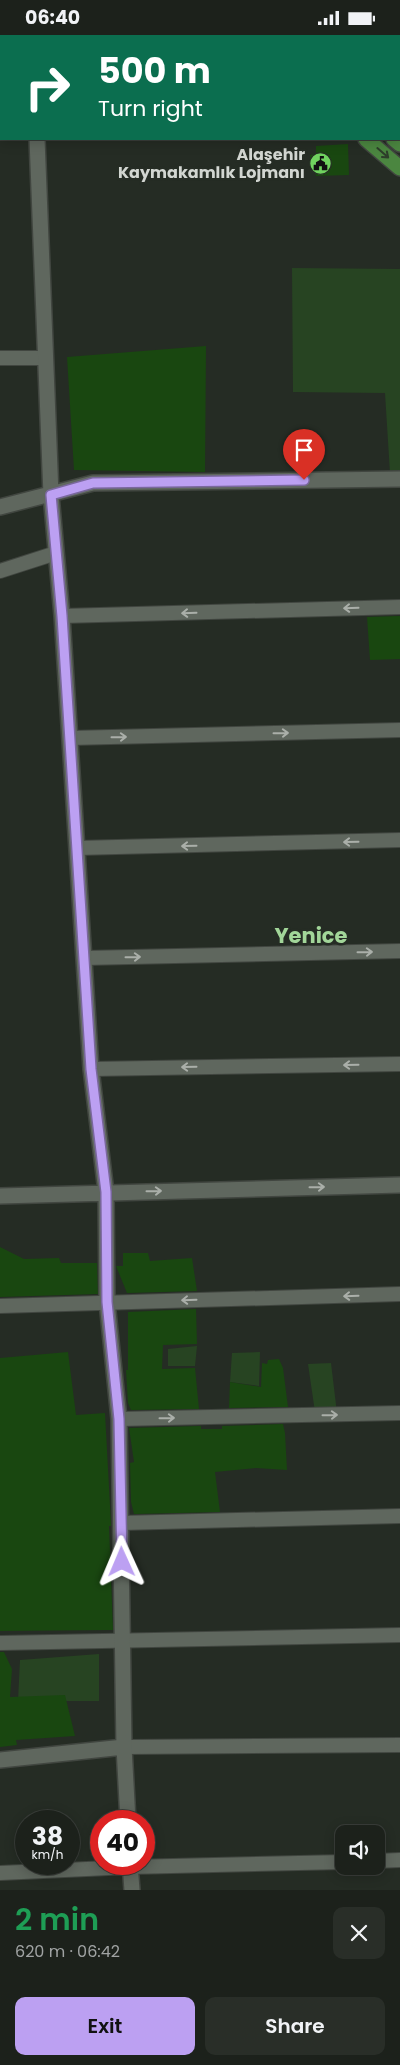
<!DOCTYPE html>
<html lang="en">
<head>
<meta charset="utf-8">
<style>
	body { margin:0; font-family:Poppins,sans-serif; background:#292e28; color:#f1f3f6; height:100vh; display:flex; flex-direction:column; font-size:19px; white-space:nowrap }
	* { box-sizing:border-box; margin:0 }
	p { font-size:16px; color:#a0a3a3 }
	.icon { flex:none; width:28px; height:28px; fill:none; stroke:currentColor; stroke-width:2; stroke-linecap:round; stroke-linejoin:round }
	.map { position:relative; height:1855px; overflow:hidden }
	.side { display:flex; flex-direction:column; background:#1c211b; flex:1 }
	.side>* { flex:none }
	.hud { position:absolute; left:0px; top:0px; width:400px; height:105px; box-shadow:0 2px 12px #0003,0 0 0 1px #3a3e3a; background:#0b6e4f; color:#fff; overflow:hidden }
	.buttons { position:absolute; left:335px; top:1790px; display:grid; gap:10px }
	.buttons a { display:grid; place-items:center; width:50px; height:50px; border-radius:10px; background:#1c211b; box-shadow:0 2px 12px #0003,0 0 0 1px #3a3e3a; font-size:25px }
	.speed { position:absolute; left:15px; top:1775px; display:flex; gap:10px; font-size:25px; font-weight:700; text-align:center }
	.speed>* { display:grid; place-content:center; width:65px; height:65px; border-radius:50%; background:#1c211b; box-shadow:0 2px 12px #0003,0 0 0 1px #3a3e3a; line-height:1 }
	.speed small { font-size:12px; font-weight:400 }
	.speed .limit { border:8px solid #d22; background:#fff; color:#111 }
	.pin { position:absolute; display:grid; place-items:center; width:42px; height:42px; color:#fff; margin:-51px -21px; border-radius:50% 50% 50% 0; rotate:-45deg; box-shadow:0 0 5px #0007 }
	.pin .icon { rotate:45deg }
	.me { position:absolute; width:55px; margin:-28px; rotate:359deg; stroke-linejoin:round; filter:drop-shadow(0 0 4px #0008) }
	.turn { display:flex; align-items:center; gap:18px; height:105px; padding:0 15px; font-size:22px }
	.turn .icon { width:65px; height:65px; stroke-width:2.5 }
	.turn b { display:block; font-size:35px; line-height:42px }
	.round { display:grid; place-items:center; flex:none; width:52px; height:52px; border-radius:10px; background:#292e28 }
	.summary { display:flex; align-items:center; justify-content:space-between; height:85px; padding:0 15px }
	h1 { font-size:30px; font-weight:600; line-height:38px; color:#1e9e55 }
	.cta { display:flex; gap:10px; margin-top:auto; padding:10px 15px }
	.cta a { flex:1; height:58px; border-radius:10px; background:#bca0f2; color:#111; font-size:20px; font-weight:600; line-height:58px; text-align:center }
	.cta a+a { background:#292e28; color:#f1f3f6 }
	.status { display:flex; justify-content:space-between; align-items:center; height:35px; padding:0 25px; background:#1c211b; direction:ltr }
	.status svg { height:14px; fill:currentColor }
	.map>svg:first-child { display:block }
</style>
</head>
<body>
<div class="status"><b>06:40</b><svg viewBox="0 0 49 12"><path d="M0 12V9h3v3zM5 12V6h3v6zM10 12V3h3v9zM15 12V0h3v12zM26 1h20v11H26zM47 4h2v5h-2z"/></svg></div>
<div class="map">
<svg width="400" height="1855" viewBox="0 0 400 1855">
	<rect width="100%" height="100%" fill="#252c24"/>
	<!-- green -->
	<path fill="#274422" d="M292 233 400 234V438H390L385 358 293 357Z
		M197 1311 195 1331H168V1314Z
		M260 1317 259 1351 230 1347 232 1318Z
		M331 1328 337 1378 315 1377 308 1329Z
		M99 1619V1666H18L20 1625Z"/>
	<!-- building -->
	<path fill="#194710" d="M348 109 349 140 316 141 315 134H311L310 120 316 119V111Z
		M206 311 205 437 74 435 67 322Z
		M400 581V624L370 625 367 582Z
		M0 1212 24 1224 59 1223 61 1228H97L98 1259 0 1262Z
		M123 1218H148L150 1226 192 1223 197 1256 127 1258 116 1231H123Z
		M196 1274 197 1309 163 1310 162 1334 195 1333 199 1374 131 1375 128 1368 126 1335H128V1277Z
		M68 1317 76 1380 105 1378 111 1489V1491H109L113 1595 0 1596V1323Z
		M279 1324 283 1333 288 1372 229 1373 230 1347 261 1352 262 1328 267 1329 268 1325Z
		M283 1389 285 1398 287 1435 256 1433 215 1437 220 1477 134 1479 131 1467 130 1428 134 1427 129 1393 201 1391V1394H222V1391Z
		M0 1617H4L12 1634 10 1662 65 1660 75 1701 16 1705 17 1710 0 1712Z"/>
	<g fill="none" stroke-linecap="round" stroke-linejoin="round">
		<defs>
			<path id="minor" d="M323 1 324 0
				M399 4 400 3
				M0 75H1
				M0 323H44
				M0 536 56 518
				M62 581 400 572
				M70 703 400 695
				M77 813 400 805
				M84 923 400 916
				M91 1034 400 1029
				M0 1271 400 1259
				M119 1384 400 1378
				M121 1488 400 1481
				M0 1608 400 1600
				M124 1712 400 1710
				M376 1826 400 1825
				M0 1838 130 1832 344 1827"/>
			<path id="tertiary" d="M37 1V0
				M37 104 51 460 62 581 91 1034 106 1157 107 1267 119 1384 124 1712 128 1786
				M0 472 93 448 400 444
				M0 1161 400 1150
				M0 1725 124 1712
				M130 1829 132 1855"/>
			<path id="primary" d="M240 0 241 1
				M274 0 276 1
				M366 104 400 133
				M394 104 400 109"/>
		</defs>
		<!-- minor casing -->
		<use href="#minor" stroke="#414640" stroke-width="16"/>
		<!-- tertiary casing -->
		<use href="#tertiary" stroke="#414640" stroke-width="18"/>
		<!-- primary casing -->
		<use href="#primary" stroke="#414640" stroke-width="18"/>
		<!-- minor -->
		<use href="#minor" stroke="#5f675e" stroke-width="14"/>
		<!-- tertiary -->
		<use href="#tertiary" stroke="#5f675e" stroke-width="15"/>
		<!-- primary -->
		<use href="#primary" stroke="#4b8640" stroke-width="15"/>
	</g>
	<!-- one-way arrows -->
	<defs><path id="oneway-shaft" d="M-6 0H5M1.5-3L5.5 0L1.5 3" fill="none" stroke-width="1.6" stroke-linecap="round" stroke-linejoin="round" transform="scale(1.25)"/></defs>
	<use stroke="#2d3e2a" href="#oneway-shaft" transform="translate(383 118) rotate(41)"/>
	<g stroke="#aaafa9">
		<use href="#oneway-shaft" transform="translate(351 573) rotate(178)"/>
		<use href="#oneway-shaft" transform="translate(189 578) rotate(178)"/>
		<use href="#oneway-shaft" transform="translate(281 698) rotate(-1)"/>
		<use href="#oneway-shaft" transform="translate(119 702) rotate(-1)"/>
		<use href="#oneway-shaft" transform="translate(351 807) rotate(179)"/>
		<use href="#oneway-shaft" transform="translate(189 811) rotate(179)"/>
		<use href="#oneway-shaft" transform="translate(365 917) rotate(-1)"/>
		<use href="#oneway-shaft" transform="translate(133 922) rotate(-1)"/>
		<use href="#oneway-shaft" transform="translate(351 1030) rotate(179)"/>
		<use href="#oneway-shaft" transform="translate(189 1032) rotate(179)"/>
		<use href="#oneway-shaft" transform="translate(317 1152) rotate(-1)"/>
		<use href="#oneway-shaft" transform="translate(154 1156) rotate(-1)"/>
		<use href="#oneway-shaft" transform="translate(351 1261) rotate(178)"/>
		<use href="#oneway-shaft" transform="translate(189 1265) rotate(178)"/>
		<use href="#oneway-shaft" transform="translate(330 1380) rotate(-1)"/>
		<use href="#oneway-shaft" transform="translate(167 1383) rotate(-1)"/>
	</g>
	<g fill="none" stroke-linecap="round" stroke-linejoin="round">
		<defs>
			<path id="route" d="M122 1527 119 1384 107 1267 106 1157 91 1034 62 581 51 460 93 448 304 445"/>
		</defs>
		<!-- route casing -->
		<use href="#route" stroke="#7a689d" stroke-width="12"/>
		<!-- route -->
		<use href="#route" stroke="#bca0f2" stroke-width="9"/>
	</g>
	<!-- icons -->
	<defs>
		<symbol id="civic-disc" viewBox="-11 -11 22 22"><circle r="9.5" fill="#70d35f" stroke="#252c24"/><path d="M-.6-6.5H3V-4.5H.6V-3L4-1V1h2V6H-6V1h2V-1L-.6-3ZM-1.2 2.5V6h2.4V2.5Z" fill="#111"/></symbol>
	</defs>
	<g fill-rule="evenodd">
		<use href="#civic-disc" x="308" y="116" width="25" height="25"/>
	</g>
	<g text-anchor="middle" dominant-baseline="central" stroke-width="5" stroke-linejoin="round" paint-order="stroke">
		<!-- poi labels -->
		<g font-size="16" font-weight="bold" fill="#d2d6d1" stroke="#252c24" text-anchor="end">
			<text x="305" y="119">Alaşehir<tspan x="305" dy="18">Kaymakamlık Lojmanı</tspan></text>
		</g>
		<!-- district labels -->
		<g font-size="21" font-weight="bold" fill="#a2d699" stroke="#252c24">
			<text x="311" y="900">Yenice</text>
		</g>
	</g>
</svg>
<div class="buttons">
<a><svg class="icon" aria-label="sound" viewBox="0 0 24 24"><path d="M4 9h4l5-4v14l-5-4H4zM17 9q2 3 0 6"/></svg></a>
</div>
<div class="speed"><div>38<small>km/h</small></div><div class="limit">40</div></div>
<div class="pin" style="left:304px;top:445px;background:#d93025"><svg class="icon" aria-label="arrive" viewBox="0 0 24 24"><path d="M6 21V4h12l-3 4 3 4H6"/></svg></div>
<svg class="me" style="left:122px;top:1527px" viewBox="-20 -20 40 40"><path d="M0-17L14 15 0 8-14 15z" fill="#bca0f2" stroke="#fff" stroke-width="4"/></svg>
<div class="hud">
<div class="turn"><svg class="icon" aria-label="right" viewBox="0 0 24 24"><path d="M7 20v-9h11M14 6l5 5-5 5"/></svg><div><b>500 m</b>Turn right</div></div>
</div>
</div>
<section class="side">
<div class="summary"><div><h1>2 min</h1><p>620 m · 06:42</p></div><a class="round"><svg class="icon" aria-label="close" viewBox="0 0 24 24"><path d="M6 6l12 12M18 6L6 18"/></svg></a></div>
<div class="cta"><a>Exit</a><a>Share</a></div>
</section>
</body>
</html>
